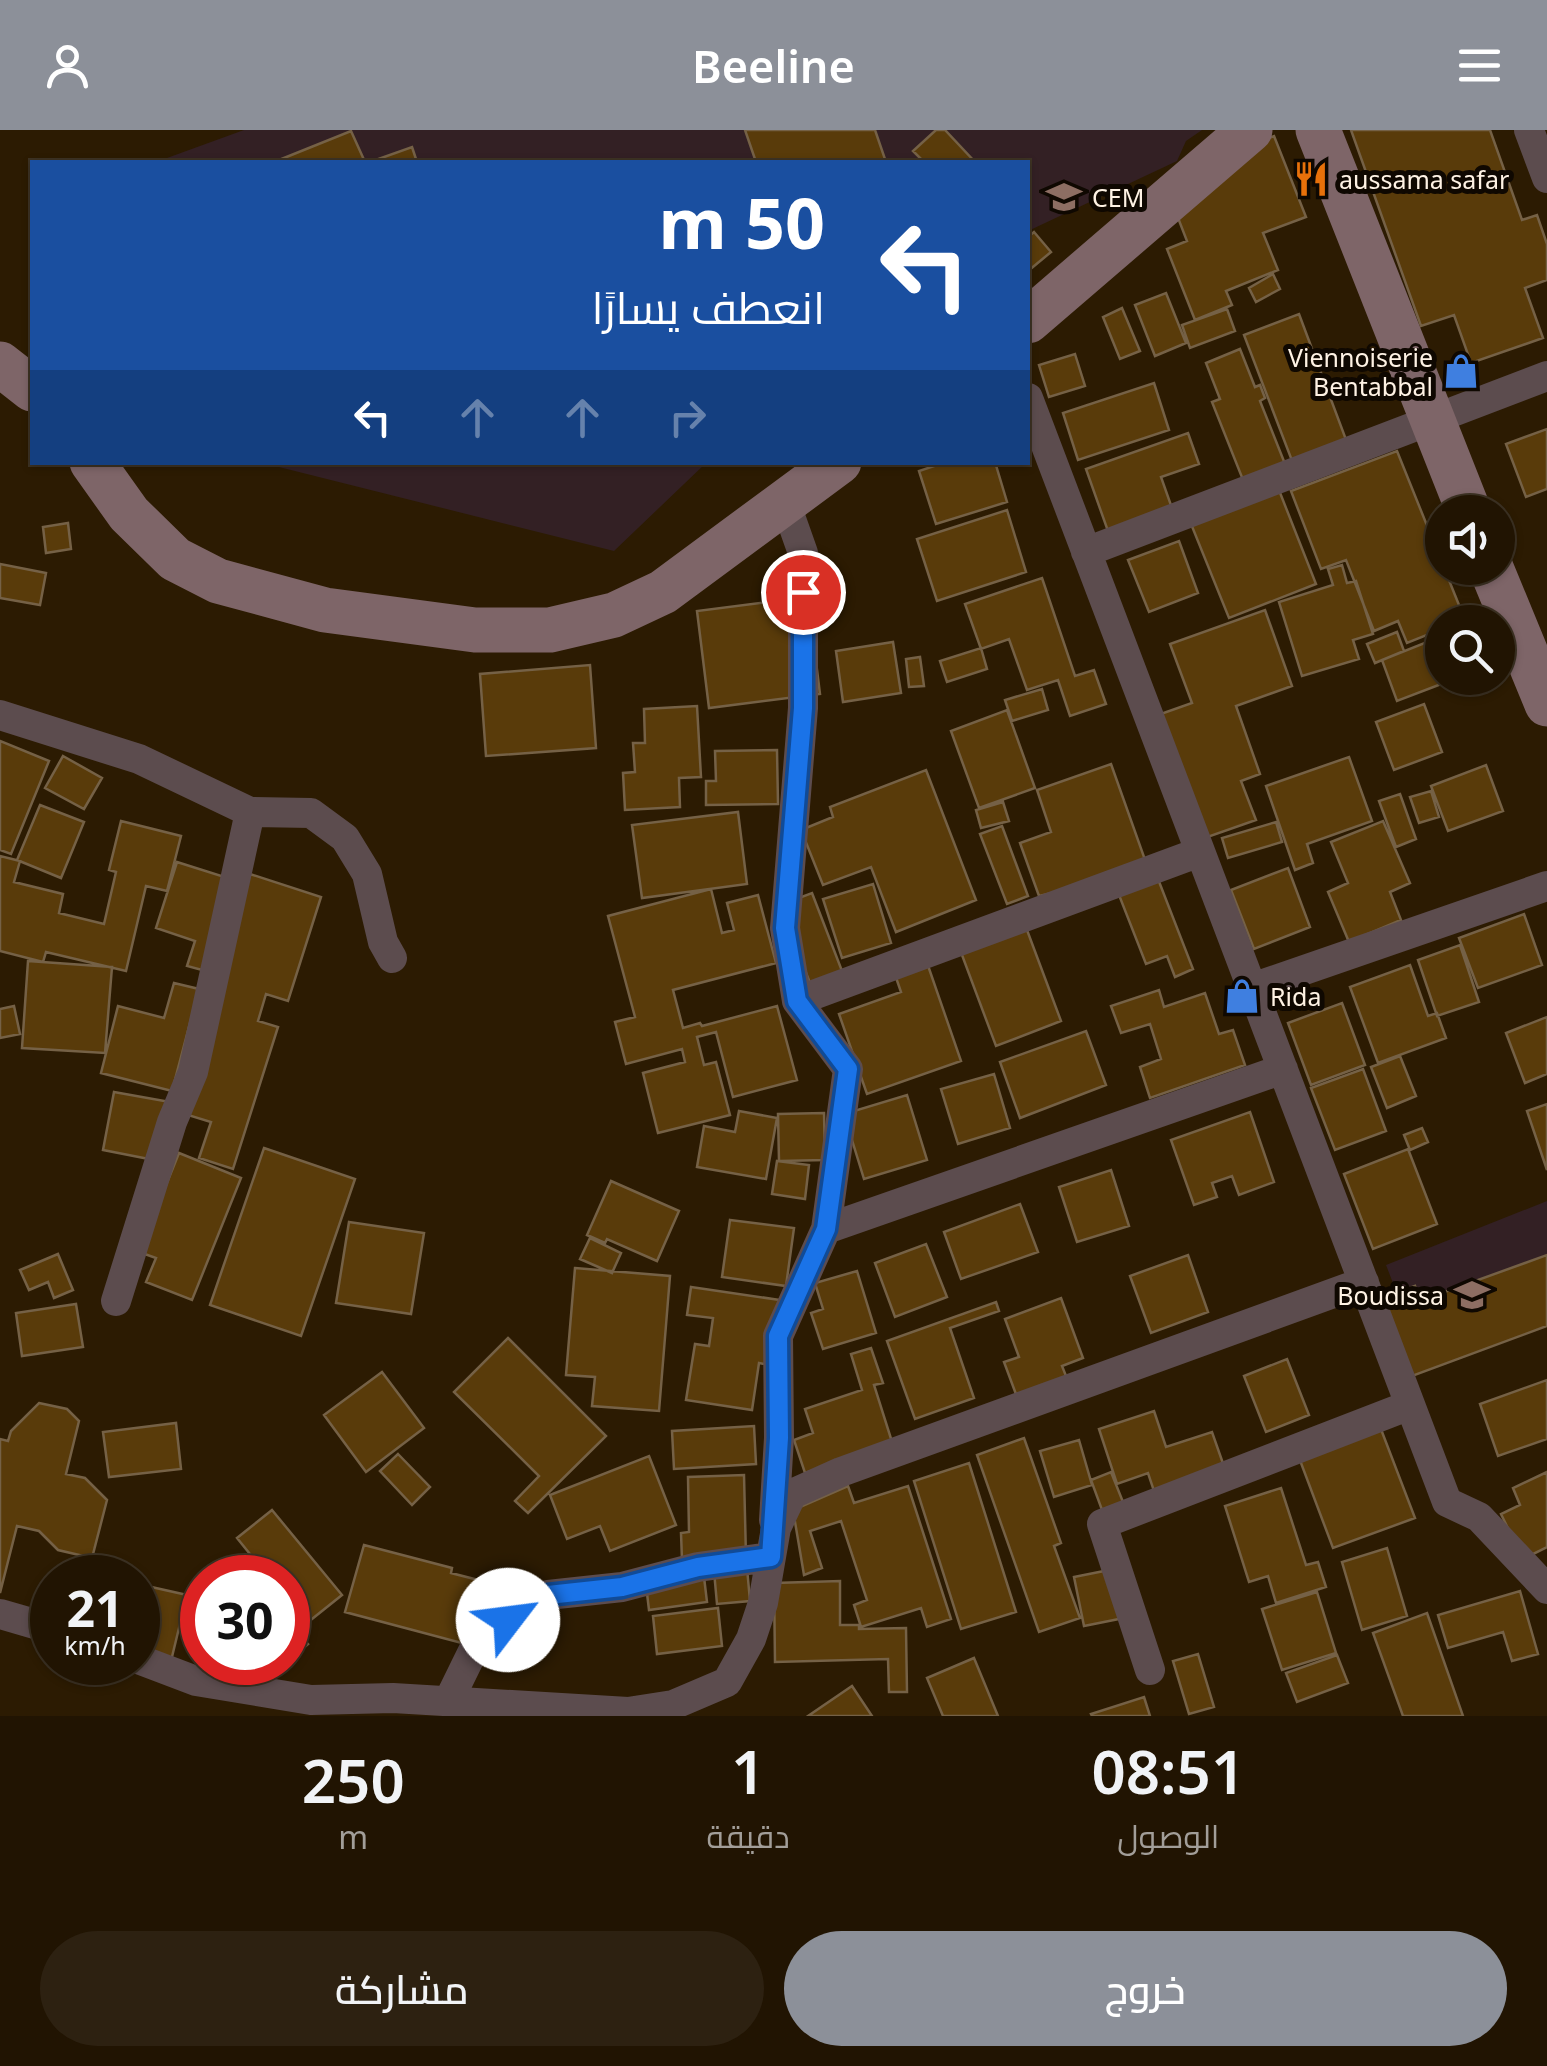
<!DOCTYPE html>
<html lang="ar">
<head>
<meta charset="utf-8">
<style>
	body { margin:0; font-family:"Noto Sans",Cairo,sans-serif; background:#2d2111; color:#f1f3f6; direction:rtl; height:100vh; display:flex; flex-direction:column; font-size:38px; white-space:nowrap }
	* { box-sizing:border-box; margin:0 }
	p { font-size:32px; color:#a29e99 }
	.icon { flex:none; width:55px; height:55px; fill:none; stroke:currentColor; stroke-width:2; stroke-linecap:round; stroke-linejoin:round }
	.map { position:relative; height:1586px; overflow:hidden; direction:ltr }
	.side { display:flex; flex-direction:column; background:#211402; flex:1 }
	.side>* { flex:none }
	.top-card { position:absolute; left:30px; top:30px; width:1000px; height:305px; border-radius:0px; box-shadow:0 2px 8px #0004,0 0 0 2px #3e3324; direction:rtl; background:#1a4fa0; color:#fff; overflow:hidden }
	.tools { position:absolute; left:1425px; top:365px; display:grid; gap:20px }
	.tools a { display:grid; place-items:center; width:90px; height:90px; border-radius:50%; background:#211402; box-shadow:0 2px 8px #0004,0 0 0 2px #3e3324; font-size:50px }
	.speed { position:absolute; left:30px; top:1425px; display:flex; gap:20px; font-size:50px; font-weight:700; text-align:center }
	.speed>* { display:grid; place-content:center; width:130px; height:130px; border-radius:50%; background:#211402; box-shadow:0 2px 8px #0004,0 0 0 2px #3e3324; line-height:1 }
	.speed small { font-size:25px; font-weight:400 }
	.speed .limit { border:15px solid #d22; background:#fff; color:#111 }
	.pin { position:absolute; display:grid; place-items:center; width:85px; height:85px; color:#fff; margin:-42px; border:5px solid #fff; border-radius:50%; box-shadow:0 2px 10px #0007 }
	.me { position:absolute; width:110px; margin:-55px; rotate:60deg; stroke-linejoin:round; filter:drop-shadow(0 0 8px #0008) }
	.turn { display:flex; align-items:center; gap:35px; height:210px; padding:0 40px; font-size:45px }
	.turn .icon { width:130px; height:130px; stroke-width:2.5 }
	.turn b { display:block; font-size:70px; line-height:85px }
	.lanes { display:flex; align-items:center; height:95px; padding:0 40px; background:#0003; justify-content:center; gap:50px; direction:ltr }
	.lanes .off { opacity:.35 }
	.eta { display:flex; justify-content:space-evenly; align-items:center; height:170px; text-align:center }
	.eta b { font-size:60px; font-weight:600; line-height:70px }
	.button { display:flex; gap:20px; margin-top:auto; padding:20px 40px }
	.button a { flex:1; height:115px; border-radius:60px; background:#8c9099; color:#fff; font-size:40px; font-weight:600; line-height:115px; text-align:center }
	.button a+a { background:#2d2111; color:#f1f3f6 }
	header { display:flex; justify-content:space-between; align-items:center; height:130px; padding:0 40px; background:#8c9099; color:#fff; font-size:45px; font-weight:600 }
	.map>svg:first-child { display:block }
</style>
</head>
<body>
<header><svg class="icon" aria-label="menu" viewBox="0 0 24 24"><path d="M4 6h16M4 12h16M4 18h16"/></svg>Beeline<svg class="icon" aria-label="person" viewBox="0 0 24 24"><circle cx="12" cy="8" r="4"/><path d="M4 21q1-7 8-7t8 7"/></svg></header>
<div class="map">
<svg width="1547" height="1586" viewBox="0 0 1547 1586">
	<rect width="100%" height="100%" fill="#2c1b02"/>
	<!-- education -->
	<path fill="#332024" d="M244 0H1202L1186 11 1177 31 1028 101V32H156Z
		M263 333 706 332V333L614 421Z
		M1547 1071V1195L1427 1241 1386 1135Z"/>
	<!-- building -->
	<path fill="#593b0a" stroke="#756146" stroke-width="2.5" d="M745 0H875L886 32H756Z
		M936 0H945L975 32H924L913 21Z
		M1351 0H1490L1522 90 1537 85 1547 114V150L1525 158 1543 208 1471 233 1454 185 1421 196Z
		M351 1 365 32H274Z
		M1274 6 1306 87 1263 103 1278 140 1226 161 1232 175 1195 190 1167 119 1187 111 1163 49Z
		M412 17 417 32H370Z
		M1034 102 1051 122 1028 141V107Z
		M1273 144 1280 159 1256 172 1249 158Z
		M1166 163 1186 213 1155 226 1135 175Z
		M1122 178 1140 221 1120 229 1103 187Z
		M1227 179 1235 201 1190 218 1182 195Z
		M1299 184 1348 315 1294 336 1244 205Z
		M1240 219 1255 257 1260 255 1265 268 1260 271 1291 349 1249 365 1212 272 1220 269 1206 233Z
		M1075 224 1085 256 1049 267 1039 235Z
		M1154 253 1169 300 1078 330 1063 283Z
		M1547 299V359L1526 367 1506 314Z
		M1188 303 1199 334 1161 347 1173 381 1109 404 1086 339Z
		M1397 321 1465 490 1442 492V499L1407 513 1398 491 1374 501 1346 430 1321 439 1291 361Z
		M946 332H995L1007 372 936 394 919 341Z
		M1275 350 1316 454 1229 488 1187 384Z
		M1007 380 1026 442 937 471 917 409Z
		M68 393 71 419 46 423 43 397Z
		M1179 411 1198 463 1149 482 1128 430Z
		M0 434 46 443 40 475 0 468Z
		M1342 435 1347 453 1356 451 1373 504 1353 510 1359 529 1302 546 1279 472 1333 455 1328 439Z
		M1042 448 1075 546 1094 540 1106 574 1070 586 1058 550 1027 560 1009 509 981 519 965 474Z
		M808 467 820 564 709 578 697 481Z
		M1265 480 1292 556 1236 576 1260 644 1241 651 1256 690 1199 710 1155 586 1192 573 1170 514Z
		M1397 502 1404 521 1375 533 1367 514Z
		M1442 506V548H1457L1397 571 1382 530Z
		M893 512 901 563 843 572 836 521Z
		M981 518 987 539 947 552 940 531Z
		M920 527 924 556 909 557 906 529Z
		M590 535 596 618 486 626 480 544Z
		M1042 559 1048 580 1012 591 1005 570Z
		M1424 574 1442 622 1394 640 1376 592Z
		M697 576 701 647 679 648 680 677 625 680 623 643 635 642 633 613H645L644 579Z
		M1007 580 1035 658 979 678 951 601Z
		M0 611 49 631 11 724 0 720Z
		M777 620 778 674 706 675V651H716L715 621Z
		M63 626 102 648 84 679 45 658Z
		M1349 627 1372 691 1307 714 1313 733 1295 740 1266 656Z
		M1111 634 1149 741 1039 766 1020 713 1051 702 1037 660Z
		M1486 635 1503 681 1448 701 1431 656Z
		M926 640 976 770 896 802 871 737 823 755 801 700 833 687 830 677Z
		M1431 661 1439 687 1419 693 1410 667Z
		M1400 664 1416 709 1396 717 1379 671Z
		M1003 672 1009 691 981 698 976 680Z
		M40 675 84 692 61 748 17 730Z
		M738 682 747 754 642 768 632 695Z
		M121 691 181 706 167 761 146 756 126 841 46 822 43 832 0 821V726L20 731 14 752 63 764 59 783 104 794 116 742 109 740Z
		M1383 691 1410 753 1390 762 1401 790 1349 812 1328 762 1348 753 1331 712Z
		M1276 692 1282 712 1228 728 1222 708Z
		M1002 696 1028 766 1007 774 980 704Z
		M177 732 231 749 202 840 187 836 195 811 156 798Z
		M1288 738 1310 797 1254 819 1231 760Z
		M250 744 321 767 288 871 266 864 258 891 278 897 233 1039 199 1028 211 992 175 981Z
		M1158 749 1193 839 1175 847 1167 826 1146 834 1119 765Z
		M873 754 891 813 842 828 823 769Z
		M711 759 722 803 734 800 727 773 758 765 776 833 673 860 683 898 700 893 702 896 777 876 797 950 733 967 716 902 697 907 704 935 716 932 730 985 658 1003 643 943 685 932 682 919 626 934 615 892 635 887 608 786Z
		M812 763 847 854 815 866 780 775Z
		M1524 784 1542 835 1478 858 1459 808Z
		M1024 792 1061 891 996 916 959 817Z
		M1460 815 1479 872 1437 886 1418 830Z
		M924 824 961 931 867 964 839 884 901 862 892 836Z
		M28 831 112 837 105 923 22 918Z
		M1410 835 1428 886 1437 883 1446 908 1378 933 1350 857Z
		M174 853 199 859 172 961 101 943 118 876 164 888Z
		M1159 860 1164 877 1205 863 1219 904 1233 900 1245 935 1150 968 1140 937 1161 929 1150 894 1121 903 1111 876Z
		M1342 873 1365 935 1311 955 1288 893Z
		M14 876 20 904 0 908V879Z
		M1547 887V944L1525 953 1506 903Z
		M1086 901 1106 955 1020 988 1000 932Z
		M1400 926 1416 966 1387 978 1371 937Z
		M1363 939 1386 1001 1335 1020 1311 958Z
		M994 944 1010 998 958 1014 941 959Z
		M114 962 170 972 159 1031 103 1020Z
		M907 965 927 1030 864 1049 844 984Z
		M1547 974V1040L1527 981Z
		M739 981 777 988 766 1049 697 1037 704 996 735 1002Z
		M1250 982 1274 1052 1239 1065 1232 1046 1212 1053 1217 1067 1194 1075 1171 1010Z
		M824 983 825 1030 779 1031 778 984Z
		M1422 998 1428 1012 1410 1020 1404 1005Z
		M264 1018 355 1049 301 1206 210 1175Z
		M1408 1019 1437 1094 1373 1119 1344 1044Z
		M179 1023 241 1048 192 1170 146 1152 156 1128 139 1122Z
		M777 1031 809 1035 805 1069 772 1064Z
		M1111 1040 1129 1096 1077 1112 1059 1057Z
		M611 1051 679 1081 657 1131 607 1109 605 1113 587 1105Z
		M1020 1074 1038 1122 961 1149 944 1102Z
		M730 1090 794 1098 786 1156 722 1147Z
		M349 1092 424 1103 411 1184 336 1173Z
		M590 1108 621 1123 612 1143 580 1129Z
		M926 1114 947 1167 895 1187 875 1133Z
		M58 1124 73 1160 54 1168 48 1152 29 1160 20 1140Z
		M1188 1125 1208 1182 1151 1203 1130 1146Z
		M1547 1125V1196L1404 1249 1375 1171 1415 1156 1420 1171Z
		M575 1138 670 1146 659 1281 592 1276 595 1247 566 1245Z
		M857 1141 876 1203 823 1219 811 1183 823 1179 815 1153Z
		M691 1157 780 1170 770 1235 759 1233 752 1280 686 1270 695 1214 709 1216 713 1188 687 1185Z
		M1061 1168 1083 1228 1062 1236 1070 1256 1020 1275 1004 1232 1019 1227 1005 1189Z
		M996 1172 999 1181 950 1198 974 1268 915 1289 887 1211Z
		M76 1174 83 1217 22 1226 16 1183Z
		M508 1208 606 1306 528 1383 515 1371 539 1346 454 1262Z
		M871 1218 883 1253 874 1255 893 1315 805 1343 794 1310 813 1303 805 1279 862 1260 851 1224Z
		M1287 1229 1309 1285 1266 1302 1244 1246Z
		M382 1242 424 1298 366 1342 324 1285Z
		M1547 1250V1309L1498 1326 1480 1274Z
		M39 1273 67 1279 79 1291 66 1344 85 1348 107 1370 92 1428 58 1420 39 1401 17 1396 0 1463V1309L8 1311 11 1301Z
		M1154 1281 1166 1317 1212 1302 1226 1342 1155 1364 1148 1343 1117 1354 1099 1299Z
		M176 1293 181 1339 109 1347 103 1302Z
		M1379 1294 1415 1388 1333 1418 1298 1325Z
		M754 1296 756 1334 674 1339 672 1301Z
		M1024 1308 1061 1413 1054 1416 1080 1488 1039 1502 977 1325Z
		M1079 1310 1092 1355 1054 1367 1040 1321Z
		M398 1324 430 1357 412 1375 380 1341Z
		M649 1326 676 1395 610 1421 600 1396 567 1409 550 1365Z
		M969 1333 1016 1482 961 1499 914 1351Z
		M1111 1342 1123 1372 1102 1380 1091 1350Z
		M1547 1342V1417L1523 1429 1501 1384 1520 1375 1513 1358Z
		M744 1345 746 1427 682 1430 681 1403 689 1402 688 1347Z
		M848 1356 854 1373 908 1356 951 1489 927 1497 921 1478 861 1497 854 1475 867 1470 841 1391 810 1401 822 1438 804 1445 793 1380Z
		M1281 1358 1306 1435 1318 1432 1326 1457 1276 1473 1268 1446 1249 1452 1225 1376Z
		M272 1380 342 1465 297 1501 308 1514 288 1531V1448H251L262 1439 237 1408Z
		M364 1415 452 1438 451 1443 490 1453 473 1516 345 1482Z
		M1387 1418 1407 1486 1362 1500 1342 1432Z
		M747 1438 750 1471 717 1474 714 1441Z
		M1114 1439 1124 1488 1084 1496 1074 1447Z
		M704 1447 707 1472 649 1480 646 1455Z
		M840 1451V1495H859V1499L906 1498 907 1562H889L888 1529 775 1532 774 1453Z
		M138 1454 187 1465 170 1535 138 1528Z
		M1520 1461 1538 1524 1512 1531 1503 1502 1448 1518 1438 1485Z
		M1317 1462 1336 1523 1282 1540 1262 1479Z
		M718 1478 722 1516 657 1524 653 1486Z
		M1427 1483 1463 1586H1403L1373 1503Z
		M1198 1524 1214 1577 1189 1584 1173 1531Z
		M1337 1525 1348 1553 1297 1572 1286 1543Z
		M974 1528 998 1586H943L927 1548Z
		M852 1556 872 1586H808Z
		M1144 1567 1150 1586H1092L1091 1584Z"/>
	<g fill="none" stroke-linecap="round" stroke-linejoin="round">
		<!-- street -->
		<path stroke="#5c4c4e" stroke-width="30" d="M1529 0 1547 48
			M1028 268 1447 1372 1479 1387 1547 1459
			M1086 422 1547 246
			M0 585 139 629 250 682 311 683 345 708 367 744 383 812 392 828
			M1252 858 1547 756
			M797 871 1200 722
			M826 1099 1283 939
			M116 1171 172 992 193 942 250 682
			M774 1390 779 1308 778 1206 826 1099 848 939 797 871 785 798 803 578V423L785 372
			M0 1484 52 1499
			M138 1529 196 1551 311 1570 393 1568 628 1582 673 1575 727 1552 751 1509 763 1473 776 1398 792 1364 841 1342 1364 1152
			M1150 1540 1102 1394 1410 1275
			M448 1572 474 1519 508 1490 548 1465 622 1457 698 1437 771 1427"/>
		<!-- secondary -->
		<path stroke="#7e6568" stroke-width="45" d="M1318 0 1469 382
			M1028 191 1250 0
			M0 234 32 259
			M92 332 129 384 175 429 218 451 325 480 475 500H550L614 485 663 462 839 332
			M1491 438 1547 574"/>
	</g>
	<g fill="none" stroke-linecap="round" stroke-linejoin="round">
		<defs>
			<path id="route" d="M508 1490 548 1465 622 1457 698 1437 771 1427 779 1308 778 1206 826 1099 848 939 797 871 785 798 803 578V462"/>
		</defs>
		<!-- route casing -->
		<use href="#route" stroke="#114b97" stroke-width="25"/>
		<!-- route -->
		<use href="#route" stroke="#1a73e8" stroke-width="18"/>
	</g>
	<!-- icons -->
	<defs>
		<symbol id="restaurant-bare" viewBox="-9 -9 18 18"><path d="M-5-6h1v4h1v-4h1v4h1v-4h1v5L-1.5 .5V6h-2V.5L-5-1ZM5-6V6H3V1.5H1.5Q1.5-4 5-6Z" fill="#e8710a" stroke="#0f0801" stroke-width="2.5" paint-order="stroke"/></symbol>
		<symbol id="school-bare" viewBox="-9 -9 18 18"><path d="M0-5L7-2L0 1L-7-2ZM-4 1L0 2.5L4 1V4Q0 6-4 4Z" fill="#8d6e63" stroke="#0f0801" stroke-width="2.5" paint-order="stroke"/></symbol>
		<symbol id="shop-bare" viewBox="-9 -9 18 18"><path d="M-5-2.5h2.3a2.7 3.5 0 0 1 5.4 0H5L5.5 6h-11ZM-1.5-2.5h3a1.5 2.3 0 0 0-3 0Z" fill="#3f7fe0" stroke="#0f0801" stroke-width="2.5" paint-order="stroke"/></symbol>
	</defs>
	<g fill-rule="evenodd">
		<use href="#restaurant-bare" x="1286" y="24" width="50" height="50"/>
		<use href="#school-bare" x="1039" y="42" width="50" height="50"/>
		<use href="#shop-bare" x="1436" y="216" width="50" height="50"/>
		<use href="#shop-bare" x="1217" y="841" width="50" height="50"/>
		<use href="#school-bare" x="1447" y="1140" width="50" height="50"/>
	</g>
	<g text-anchor="middle" dominant-baseline="central" stroke-width="10" stroke-linejoin="round" paint-order="stroke">
		<!-- poi labels -->
		<g font-size="25" fill="#fef2e4" stroke="#0f0801" text-anchor="start">
			<text x="1339" y="49">aussama safar</text>
			<text x="1092" y="67">CEM</text>
			<text x="1433" y="227" text-anchor="end">Viennoiserie<tspan x="1433" dy="29">Bentabbal</tspan></text>
			<text x="1270" y="866">Rida</text>
			<text x="1444" y="1165" text-anchor="end">Boudissa</text>
		</g>
	</g>
</svg>
<div class="tools">
<a><svg class="icon" aria-label="sound" viewBox="0 0 24 24"><path d="M4 9h4l5-4v14l-5-4H4zM17 9q2 3 0 6"/></svg></a>
<a><svg class="icon" aria-label="search" viewBox="0 0 24 24"><circle cx="10" cy="10" r="6"/><path d="M15 15l6 6"/></svg></a>
</div>
<div class="speed"><div>21<small>km/h</small></div><div class="limit">30</div></div>
<div class="pin" style="left:803px;top:462px;background:#d93025"><svg class="icon" aria-label="arrive" viewBox="0 0 24 24"><path d="M6 21V4h12l-3 4 3 4H6"/></svg></div>
<svg class="me" style="left:508px;top:1490px" viewBox="-20 -20 40 40"><circle r="19" fill="#fff"/><path d="M0-13L10 11 0 6-10 11z" fill="#1a73e8"/></svg>
<div class="top-card">
<div class="turn"><svg class="icon" aria-label="left" viewBox="0 0 24 24"><path d="M17 20v-9H6M10 6l-5 5 5 5"/></svg><div><b>50 m</b>انعطف يسارًا</div></div>
<div class="lanes"><svg class="icon" aria-label="left" viewBox="0 0 24 24"><path d="M17 20v-9H6M10 6l-5 5 5 5"/></svg><svg class="icon off" aria-label="ahead" viewBox="0 0 24 24"><path d="M12 20V5M6 11l6-6 6 6"/></svg><svg class="icon off" aria-label="ahead" viewBox="0 0 24 24"><path d="M12 20V5M6 11l6-6 6 6"/></svg><svg class="icon off" aria-label="right" viewBox="0 0 24 24"><path d="M7 20v-9h11M14 6l5 5-5 5"/></svg></div>
</div>
</div>
<section class="side">
<div class="eta">
<div><b>08:51</b><p>الوصول</p></div>
<div><b>1</b><p>دقيقة</p></div>
<div><b>250</b><p>m</p></div>
</div>
<div class="button"><a>خروج</a><a>مشاركة</a></div>
</section>
</body>
</html>
